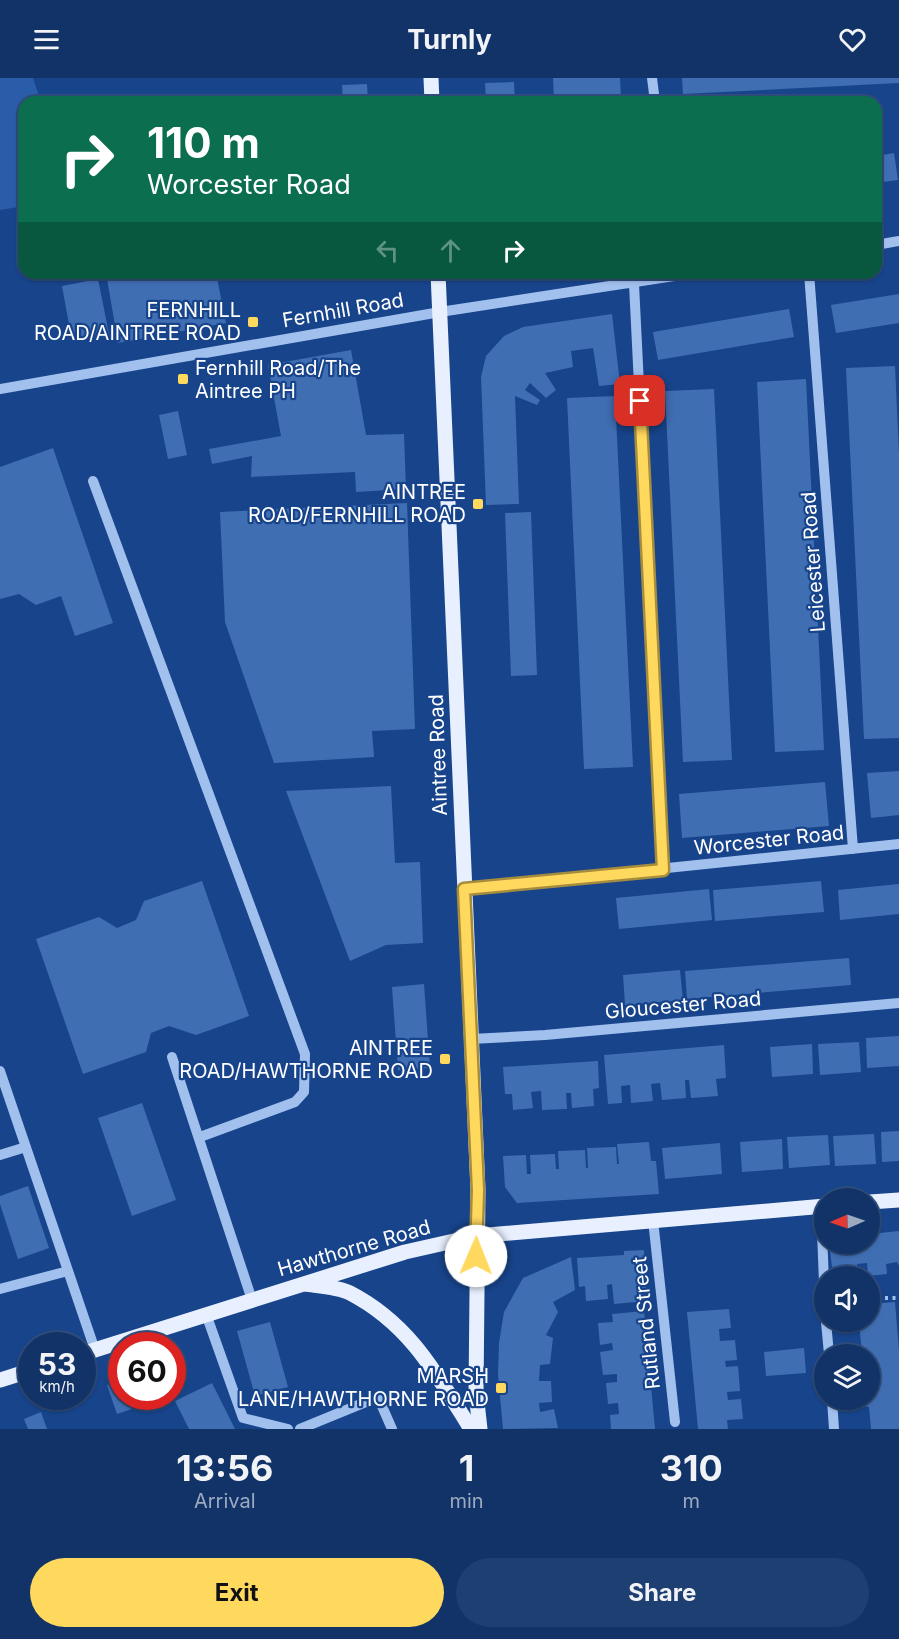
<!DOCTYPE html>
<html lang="en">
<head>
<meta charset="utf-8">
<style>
	body { margin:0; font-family:Inter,sans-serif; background:#1e3f71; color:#f1f3f6; height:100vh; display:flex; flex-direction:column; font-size:22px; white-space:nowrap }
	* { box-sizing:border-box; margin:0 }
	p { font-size:20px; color:#9caac0 }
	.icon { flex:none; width:33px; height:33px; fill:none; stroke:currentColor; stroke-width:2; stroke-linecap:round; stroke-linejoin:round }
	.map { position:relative; height:1351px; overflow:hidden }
	.panel { display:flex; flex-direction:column; background:#113368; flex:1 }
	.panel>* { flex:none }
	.top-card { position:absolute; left:18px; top:18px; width:864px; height:183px; border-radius:18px; box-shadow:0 2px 4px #0004,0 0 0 2px #304e7c; background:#0b6e4f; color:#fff; overflow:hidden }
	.needle { width:39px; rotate:268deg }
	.buttons { position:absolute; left:814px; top:1110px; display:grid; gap:12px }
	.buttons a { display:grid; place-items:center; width:66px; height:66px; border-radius:50%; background:#113368; box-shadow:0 2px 4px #0004,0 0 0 2px #304e7c; font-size:30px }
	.speed { position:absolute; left:18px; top:1254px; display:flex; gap:12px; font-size:30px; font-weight:700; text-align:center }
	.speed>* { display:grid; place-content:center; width:78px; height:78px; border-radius:50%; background:#113368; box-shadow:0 2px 4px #0004,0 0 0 2px #304e7c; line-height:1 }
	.speed small { font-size:15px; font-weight:400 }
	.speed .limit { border:9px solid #d22; background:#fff; color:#111 }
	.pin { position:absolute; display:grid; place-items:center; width:51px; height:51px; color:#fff; margin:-26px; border-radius:12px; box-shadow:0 3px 9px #0006 }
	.me { position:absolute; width:66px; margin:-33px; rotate:1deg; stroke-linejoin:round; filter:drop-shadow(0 0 4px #0008) }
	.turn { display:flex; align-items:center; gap:21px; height:126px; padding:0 30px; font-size:27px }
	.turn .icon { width:78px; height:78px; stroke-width:2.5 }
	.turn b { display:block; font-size:42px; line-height:51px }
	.lanes { display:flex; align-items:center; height:57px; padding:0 30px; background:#0003; justify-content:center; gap:30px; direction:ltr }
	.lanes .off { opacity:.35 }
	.eta { display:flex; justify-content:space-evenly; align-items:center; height:102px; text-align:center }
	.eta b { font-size:36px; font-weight:700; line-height:42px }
	.primary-button { display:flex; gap:12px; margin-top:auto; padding:12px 30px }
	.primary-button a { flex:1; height:69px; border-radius:36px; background:#ffd85e; color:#111; font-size:24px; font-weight:700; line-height:69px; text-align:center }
	.primary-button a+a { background:#1e3f71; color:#f1f3f6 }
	header { display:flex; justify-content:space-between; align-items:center; height:78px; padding:0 30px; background:#113368; font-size:27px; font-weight:700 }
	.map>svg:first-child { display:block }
</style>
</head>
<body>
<header><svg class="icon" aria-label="menu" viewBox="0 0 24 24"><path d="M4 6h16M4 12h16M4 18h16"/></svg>Turnly<svg class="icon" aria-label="heart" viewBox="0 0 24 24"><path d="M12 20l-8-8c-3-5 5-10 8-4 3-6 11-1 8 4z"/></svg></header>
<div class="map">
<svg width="899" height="1351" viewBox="0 0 899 1351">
	<rect width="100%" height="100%" fill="#17448b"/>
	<!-- green -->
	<path fill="#2a5da9" d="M0 0H33L41 24H24V128L0 132Z"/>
	<!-- building -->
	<path fill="#406eb3" d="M553 0H620L621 20 554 23Z
		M682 0H899V5L683 16Z
		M514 4 515 24H486L485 5Z
		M367 6 368 24H343L342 7Z
		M894 75 898 102 876 105V78Z
		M106 195H216L226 245 118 265Z
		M98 201 109 256 72 263 62 208Z
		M899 216V245L836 255 831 227Z
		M789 231 794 259 658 282 653 254Z
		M612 236 620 306 599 308 593 270 571 273 573 289 545 295 556 312 546 320 530 305 525 312 540 322 537 327 515 318 519 426 486 427 481 299 486 278 504 258 523 249Z
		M351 272 366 357 404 356 406 411 356 414 355 394 251 399 252 378 212 386 209 371 281 358 268 287Z
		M895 288 899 376V660L864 661 846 290Z
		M806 301 824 672 775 674 757 304Z
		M714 311 732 682 683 684 665 313Z
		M615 318 633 689 584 691 567 320Z
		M178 333 187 377 168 381 159 337Z
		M53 370 113 545 75 558 61 518 36 527 19 516 0 521V389Z
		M407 425 415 651 372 653 374 679 274 685 225 544 220 434Z
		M531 434 537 597 511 598 505 435Z
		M899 693V737L871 740 867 695Z
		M825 704 829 748 682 760 679 716Z
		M391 708 395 785 420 784 423 865 386 867 350 883 286 713Z
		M202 803 249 938 196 957 169 948 151 955 146 974 83 996 36 861 99 839 117 850 136 842 144 823Z
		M821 803 824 834 715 843 713 812Z
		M899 806V836L840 842 838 812Z
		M709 811 712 842 619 851 616 820Z
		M849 880 851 907 687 921 685 893Z
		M680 892 683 922 625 927 623 897Z
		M424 906 430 990 398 992 392 909Z
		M899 958V988L867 990 866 960Z
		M859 964 861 994 820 997 818 966Z
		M812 966 813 996 772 999 770 969Z
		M724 967 726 1000 716 1001 718 1018 691 1020 689 1002H685L686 1020 662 1022 660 1005 651 1006 653 1023 631 1025 630 1007 621 1008 622 1025 608 1026 604 977Z
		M598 983 599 1010 593 1011 594 1028 572 1030 571 1015H566L567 1031 542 1032 541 1013 531 1014 533 1030 513 1032 512 1016H505L503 989Z
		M142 1025 176 1122 132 1138 98 1040Z
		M899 1053V1083L882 1084 881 1054Z
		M874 1056 876 1086 835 1088 833 1058Z
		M828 1057 830 1087 789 1090 787 1059Z
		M782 1061 783 1091 742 1094 740 1064Z
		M649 1064 651 1083H656L659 1116 517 1125 505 1109 503 1078 526 1077 527 1096H531L530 1077 555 1076 556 1091H559L558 1073 585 1072 586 1090H588L587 1070 616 1069 617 1086H619L617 1066Z
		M720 1065 722 1096 665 1101 662 1070Z
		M28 1108 49 1170 18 1181 0 1126V1118Z
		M899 1153V1188L897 1184 886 1186 887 1196 868 1198 867 1185 857 1186 858 1198H840L839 1188 832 1189 829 1166H870V1156Z
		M644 1172 647 1223 614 1226 612 1206 607 1207 608 1221 586 1223 585 1208 579 1209 577 1180 624 1177V1173Z
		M571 1179 575 1212 553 1224 558 1234 546 1257 553 1260 550 1286 540 1287 539 1303H551L552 1324 539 1325 540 1334 554 1331 558 1350 503 1351 498 1297 499 1265 504 1234 523 1200Z
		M895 1224 899 1273V1351H871L869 1329H866V1322H870V1276H862L859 1244H870V1226Z
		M729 1231 731 1250 719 1251 720 1263 735 1262 737 1282 725 1283 726 1289 738 1288 740 1313 727 1314 728 1322 741 1321 743 1341 727 1342 728 1351H698L687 1234Z
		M644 1233 655 1351H611L610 1337 619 1336 618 1325 608 1326 606 1305 617 1304V1296L603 1297 600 1274 613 1272 612 1265 600 1267 598 1245 613 1244 612 1236Z
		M270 1244 288 1309 255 1318 237 1253Z
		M804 1270 806 1295 766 1298 764 1274Z
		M122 1302V1318H151L153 1324 117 1336 107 1307Z
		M212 1305 235 1351H189L175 1323Z
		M41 1334 47 1351H28L24 1341Z"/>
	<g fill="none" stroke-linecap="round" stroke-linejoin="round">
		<!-- path -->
		<path stroke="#a1c0ee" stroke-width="4" stroke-dasharray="3 4.5" stroke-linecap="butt" d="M870 1220H899"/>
		<!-- minor -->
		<path stroke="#a1c0ee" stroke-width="10" d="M652 0 655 24
			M876 167 899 163
			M809 195 853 771
			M634 206 663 792
			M0 311 440 234 694 195
			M93 403 305 976 304 1014 295 1024 200 1059
			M464 811 899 766
			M471 961 545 957 899 925
			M172 979 252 1222
			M0 993 95 1272
			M0 1077 26 1069
			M821 1128 825 1230
			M653 1142 675 1344
			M0 1211 68 1193
			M206 1236 243 1340 288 1351
			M826 1244 829 1276
			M832 1322 834 1351
			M300 1351 378 1319 392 1351"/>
		<!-- major -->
		<path stroke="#e8f0ff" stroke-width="15" d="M431 0 432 24
			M438 195 478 1112 476 1315 480 1351
			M870 1124 899 1122
			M305 1206C319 1208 338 1209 350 1215 410 1246 437 1297 471 1351
			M82 1276 405 1174 476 1158 825 1128
			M0 1302 32 1292"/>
	</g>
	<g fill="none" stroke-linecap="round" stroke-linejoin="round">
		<defs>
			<path id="route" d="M476 1178 478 1112 464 811 663 792 640 323"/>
		</defs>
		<!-- route casing -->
		<use href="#route" stroke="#a68c3d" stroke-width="15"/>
		<!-- route -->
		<use href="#route" stroke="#ffd85e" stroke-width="10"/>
	</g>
	<!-- markers -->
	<g fill="#ffd85e" stroke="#17448b" stroke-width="2">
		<rect x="247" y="238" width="12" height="12" rx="3"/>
		<rect x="177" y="295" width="12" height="12" rx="3"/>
		<rect x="472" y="420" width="12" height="12" rx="3"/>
		<rect x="439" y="975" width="12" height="12" rx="3"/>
		<rect x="495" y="1304" width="12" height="12" rx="3"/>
	</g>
	<g text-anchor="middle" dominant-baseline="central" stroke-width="4.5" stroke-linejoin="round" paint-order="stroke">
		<!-- poi labels -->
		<g font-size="20" fill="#fff" stroke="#17448b" text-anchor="end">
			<text x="241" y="232">FERNHILL<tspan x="241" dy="23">ROAD/AINTREE ROAD</tspan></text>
			<text x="195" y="290" text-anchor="start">Fernhill Road/The<tspan x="195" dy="23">Aintree PH</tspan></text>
			<text x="466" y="414">AINTREE<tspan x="466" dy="23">ROAD/FERNHILL ROAD</tspan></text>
			<text x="433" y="970">AINTREE<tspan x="433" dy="23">ROAD/HAWTHORNE ROAD</tspan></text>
			<text x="489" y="1298">MARSH<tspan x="489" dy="23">LANE/HAWTHORNE ROAD</tspan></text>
		</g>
		<!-- street labels -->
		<g font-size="20" fill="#fff" stroke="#17448b">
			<text transform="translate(343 232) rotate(-10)">Fernhill Road</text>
			<text transform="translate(813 484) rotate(-94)">Leicester Road</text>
			<text transform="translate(438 677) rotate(-92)">Aintree Road</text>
			<text transform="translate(769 762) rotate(-6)">Worcester Road</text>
			<text transform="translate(683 927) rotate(-5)">Gloucester Road</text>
			<text transform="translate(354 1170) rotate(-16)">Hawthorne Road</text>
			<text transform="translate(646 1245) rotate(-96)">Rutland Street</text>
		</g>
	</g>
</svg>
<div class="buttons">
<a><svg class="needle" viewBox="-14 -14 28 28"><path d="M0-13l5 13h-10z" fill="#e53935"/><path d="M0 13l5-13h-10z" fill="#9caac0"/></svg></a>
<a><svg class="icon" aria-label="sound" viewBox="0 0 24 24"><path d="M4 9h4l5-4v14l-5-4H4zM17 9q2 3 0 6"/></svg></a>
<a><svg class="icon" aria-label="layers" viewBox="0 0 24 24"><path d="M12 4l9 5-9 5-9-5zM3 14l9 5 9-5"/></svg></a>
</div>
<div class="speed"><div>53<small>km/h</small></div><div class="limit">60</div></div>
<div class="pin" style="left:640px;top:323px;background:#d93025"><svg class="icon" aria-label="arrive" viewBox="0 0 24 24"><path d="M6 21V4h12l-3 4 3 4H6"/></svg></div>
<svg class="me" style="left:476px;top:1178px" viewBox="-20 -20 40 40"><circle r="19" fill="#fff"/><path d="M0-13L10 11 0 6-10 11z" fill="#ffd85e"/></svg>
<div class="top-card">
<div class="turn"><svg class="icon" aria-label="right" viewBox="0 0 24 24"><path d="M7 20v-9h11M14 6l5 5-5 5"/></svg><div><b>110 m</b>Worcester Road</div></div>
<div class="lanes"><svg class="icon off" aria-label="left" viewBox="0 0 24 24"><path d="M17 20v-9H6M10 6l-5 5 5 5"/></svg><svg class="icon off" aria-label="ahead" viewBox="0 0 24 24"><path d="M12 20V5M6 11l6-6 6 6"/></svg><svg class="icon" aria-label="right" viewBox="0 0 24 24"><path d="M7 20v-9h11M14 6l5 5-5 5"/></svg></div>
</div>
</div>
<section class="panel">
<div class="eta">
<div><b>13:56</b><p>Arrival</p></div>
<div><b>1</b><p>min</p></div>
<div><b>310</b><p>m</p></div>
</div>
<div class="primary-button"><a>Exit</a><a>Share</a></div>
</section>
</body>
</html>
